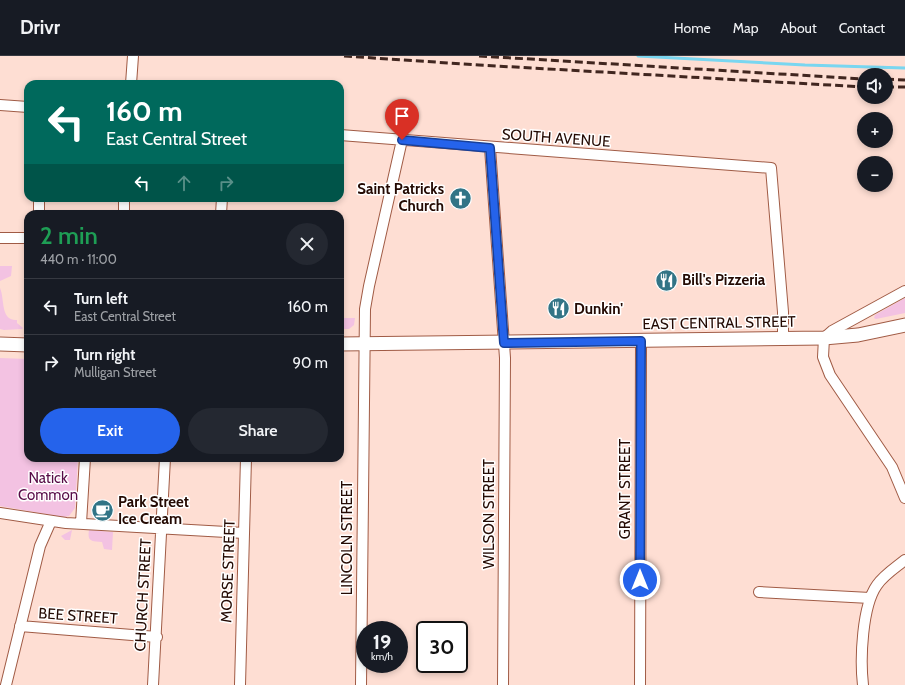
<!DOCTYPE html>
<html lang="en">
<head>
<meta charset="utf-8">
<style>
	body { margin:0; font-family:Cabin,sans-serif; background:#242831; color:#f1f3f6; height:100vh; display:flex; flex-direction:column; font-size:15px; white-space:nowrap }
	* { box-sizing:border-box; margin:0 }
	p { font-size:13px; color:#9ea1a6 }
	.icon { flex:none; width:22px; height:22px; fill:none; stroke:currentColor; stroke-width:2; stroke-linecap:round; stroke-linejoin:round }
	.map { position:relative; flex:1; overflow:hidden }
	.details { position:absolute; left:24px; top:154px; width:320px; height:252px; display:flex; flex-direction:column; background:#171b24; border-radius:12px; box-shadow:0 2px 6px #0003 }
	.details>* { flex:none }
	.banner { position:absolute; left:24px; top:24px; width:320px; height:122px; border-radius:12px; box-shadow:0 2px 6px #0003; background:#00695c; color:#fff; overflow:hidden }
	.tools { position:absolute; left:857px; top:12px; display:grid; gap:8px }
	.tools a { display:grid; place-items:center; width:36px; height:36px; border-radius:50%; background:#171b24; box-shadow:0 2px 6px #0003; font-size:20px }
	.speed { position:absolute; left:356px; top:565px; display:flex; gap:8px; font-size:20px; font-weight:700; text-align:center }
	.speed>* { display:grid; place-content:center; width:52px; height:52px; border-radius:50%; background:#171b24; box-shadow:0 2px 6px #0003; line-height:1 }
	.speed small { font-size:10px; font-weight:400 }
	.speed .limit { border:2px solid #111; border-radius:6px; background:#fff; color:#111 }
	.pin { position:absolute; display:grid; place-items:center; width:34px; height:34px; color:#fff; margin:-41px -17px; border-radius:50% 50% 50% 0; rotate:-45deg; box-shadow:0 0 4px #0007 }
	.pin .icon { rotate:45deg }
	.me { position:absolute; width:44px; margin:-22px; rotate:0deg; stroke-linejoin:round; filter:drop-shadow(0 0 3px #0008) }
	.turn { display:flex; align-items:center; gap:14px; height:84px; padding:0 16px; font-size:18px }
	.turn .icon { width:52px; height:52px; stroke-width:2.5 }
	.turn b { display:block; font-size:28px; line-height:34px }
	.lanes { display:flex; align-items:center; height:38px; padding:0 16px; background:#0003; justify-content:center; gap:20px; direction:ltr }
	.lanes .off { opacity:.35 }
	.round { display:grid; place-items:center; flex:none; width:42px; height:42px; border-radius:21px; background:#242831 }
	.head { display:flex; align-items:center; justify-content:space-between; height:68px; padding:0 16px }
	h1 { font-size:24px; font-weight:600; line-height:30px; color:#1e9e55 }
	.primary-button { display:flex; gap:8px; margin-top:auto; padding:8px 16px }
	.primary-button a { flex:1; height:46px; border-radius:24px; background:#2563eb; color:#fff; font-size:16px; font-weight:600; line-height:46px; text-align:center }
	.primary-button a+a { background:#242831; color:#f1f3f6 }
	ul { padding:0; list-style:none }
	li { display:flex; align-items:center; gap:12px; height:56px; padding:0 16px; border-top:1px solid #363941 }
	li div { flex:1 }
	li b { display:block; font-size:15px }
	li em { font-style:normal }
	header { display:flex; align-items:center; gap:24px; box-sizing:border-box; height:56px; padding:0 20px; background:#171b24; border-bottom:1px solid #363941 }
	header strong { font-size:19px }
	nav { display:flex; gap:22px; margin-inline-start:auto; font-size:14px }
	.map>svg:first-child { display:block }
</style>
</head>
<body>
<header>
<strong>Drivr</strong>
<nav><a>Home</a><a>Map</a><a>About</a><a>Contact</a></nav>
</header>
<div class="map">
<svg width="905" height="629" viewBox="0 0 905 629">
	<rect width="100%" height="100%" fill="#feded3"/>
	<!-- green -->
	<path fill="#f3c2e2" d="M0 210H12L11 220 0 225Z
		M0 232C5 243 0 265 17 264V267L23 272 22 273 4 274 0 273Z
		M905 242V257L876 263 874 262 875 259Z
		M340 262H355L354 269 349 273H340Z
		M0 302 28 303V402H78L75 452 69 460 63 461 0 450Z
		M72 474 70 484H65L61 480Z
		M89 474 113 476 112 494 104 493 102 486C92 485 87 486 89 474Z"/>
	<g fill="none" stroke-linecap="round" stroke-linejoin="round">
		<!-- stream -->
		<path stroke="#79d6f0" stroke-width="3" d="M638 0 805 9 905 12"/>
		<defs>
			<path id="minor" d="M131 28 133 0
				M0 49 28 51
				M340 79 771 112 783 256V282
				M490 92 505 302 503 629
				M39 158V142
				M124 158V142
				M221 158 222 142
				M0 182H28
				M905 235 832 275 824 282 823 301 830 319 892 411 905 442
				M0 457 66 467 244 477
				M81 467 85 402
				M759 536 870 542
				M20 570 157 581
				M6 629 40 490 51 465
				M153 629 165 402
				M240 629 246 402
				M361 629 365 253 369 230 402 84
				M640 629 641 285
				M863 629C860 603 862 550 877 529 884 519 895 512 905 504"/>
			<path id="major" d="M0 288 28 289
				M340 288 824 282 858 279 905 269"/>
		</defs>
		<!-- minor casing -->
		<use href="#minor" stroke="#a05b45" stroke-width="12"/>
		<!-- major casing -->
		<use href="#major" stroke="#a05b45" stroke-width="15"/>
		<!-- minor -->
		<use href="#minor" stroke="#fff" stroke-width="10"/>
		<!-- major -->
		<use href="#major" stroke="#fff" stroke-width="13"/>
		<!-- rail -->
		<path stroke="#41261f" stroke-width="3" stroke-dasharray="8 4" stroke-linecap="butt" d="M344 0 479 9 864 31
			M479 0 864 23
			M886 23 905 24
			M886 31H905"/>
	</g>
	<g fill="none" stroke-linecap="round" stroke-linejoin="round">
		<defs>
			<path id="route" d="M402 84 490 92 504 287 641 285 640 524"/>
		</defs>
		<!-- route casing -->
		<use href="#route" stroke="#184099" stroke-width="10"/>
		<!-- route -->
		<use href="#route" stroke="#2563eb" stroke-width="7"/>
	</g>
	<!-- icons -->
	<defs>
		<symbol id="church-disc" viewBox="-11 -11 22 22"><circle r="9.5" fill="#327486" stroke="#fff"/><path d="M-1.2-6h2.4v3.5h3.3v2.4h-3.3V6h-2.4V-.1h-3.3v-2.4h3.3Z" fill="#fff"/></symbol>
		<symbol id="restaurant-disc" viewBox="-11 -11 22 22"><circle r="9.5" fill="#327486" stroke="#fff"/><path d="M-5-6h1v4h1v-4h1v4h1v-4h1v5L-1.5 .5V6h-2V.5L-5-1ZM5-6V6H3V1.5H1.5Q1.5-4 5-6Z" fill="#fff"/></symbol>
		<symbol id="cafe-disc" viewBox="-11 -11 22 22"><circle r="9.5" fill="#327486" stroke="#fff"/><path d="M-5.5-4.5H6V0H3Q3 3.5 0 3.5H-2.5Q-5.5 3.5-5.5 0ZM3-3.2v2h1.7v-2ZM-6 4.5H4V6H-6Z" fill="#fff"/></symbol>
	</defs>
	<g fill-rule="evenodd">
		<use href="#church-disc" x="448" y="130" width="25" height="25"/>
		<use href="#restaurant-disc" x="654" y="212" width="25" height="25"/>
		<use href="#restaurant-disc" x="546" y="240" width="25" height="25"/>
		<use href="#cafe-disc" x="90" y="442" width="25" height="25"/>
	</g>
	<g text-anchor="middle" dominant-baseline="central" stroke-width="3" stroke-linejoin="round" paint-order="stroke">
		<!-- street labels -->
		<g font-size="15" fill="#240a03" stroke="#fff">
			<text transform="translate(556 82) rotate(4)">SOUTH AVENUE</text>
			<text transform="translate(719 267) rotate(-1)">EAST CENTRAL STREET</text>
			<text transform="translate(625 433) rotate(-90)">GRANT STREET</text>
			<text transform="translate(489 458) rotate(-90)">WILSON STREET</text>
			<text transform="translate(347 482) rotate(-90)">LINCOLN STREET</text>
			<text transform="translate(228 515) rotate(-88)">MORSE STREET</text>
			<text transform="translate(143 539) rotate(-87)">CHURCH STREET</text>
			<text transform="translate(78 560) rotate(4)">BEE STREET</text>
		</g>
		<!-- poi labels -->
		<g font-size="15" font-weight="bold" fill="#240a03" stroke="#fff" text-anchor="start">
			<text x="444" y="133" text-anchor="end">Saint Patricks<tspan x="444" dy="17">Church</tspan></text>
			<text x="682" y="224">Bill's Pizzeria</text>
			<text x="574" y="253">Dunkin'</text>
			<text x="118" y="446">Park Street<tspan x="118" dy="17">Ice Cream</tspan></text>
		</g>
		<!-- park labels -->
		<g font-size="15" fill="#570b47" stroke="#fff">
			<text x="48" y="422">Natick<tspan x="48" dy="17">Common</tspan></text>
		</g>
	</g>
</svg>
<div class="tools">
<a><svg class="icon" aria-label="sound" viewBox="0 0 24 24"><path d="M4 9h4l5-4v14l-5-4H4zM17 9q2 3 0 6"/></svg></a>
<a>+</a>
<a>−</a>
</div>
<div class="speed"><div>19<small>km/h</small></div><div class="limit">30</div></div>
<div class="pin" style="left:402px;top:84px;background:#d93025"><svg class="icon" aria-label="arrive" viewBox="0 0 24 24"><path d="M6 21V4h12l-3 4 3 4H6"/></svg></div>
<svg class="me" style="left:640px;top:524px" viewBox="-20 -20 40 40"><circle r="17" fill="#2563eb" stroke="#fff" stroke-width="3"/><path d="M0-11L8 9 0 5-8 9z" fill="#fff"/></svg>
<div class="banner">
<div class="turn"><svg class="icon" aria-label="left" viewBox="0 0 24 24"><path d="M17 20v-9H6M10 6l-5 5 5 5"/></svg><div><b>160 m</b>East Central Street</div></div>
<div class="lanes"><svg class="icon" aria-label="left" viewBox="0 0 24 24"><path d="M17 20v-9H6M10 6l-5 5 5 5"/></svg><svg class="icon off" aria-label="ahead" viewBox="0 0 24 24"><path d="M12 20V5M6 11l6-6 6 6"/></svg><svg class="icon off" aria-label="right" viewBox="0 0 24 24"><path d="M7 20v-9h11M14 6l5 5-5 5"/></svg></div>
</div>
<section class="details">
<div class="head"><div><h1>2 min</h1><p>440 m · 11:00</p></div><a class="round"><svg class="icon" aria-label="close" viewBox="0 0 24 24"><path d="M6 6l12 12M18 6L6 18"/></svg></a></div>
<ul>
<li><svg class="icon" aria-label="left" viewBox="0 0 24 24"><path d="M17 20v-9H6M10 6l-5 5 5 5"/></svg><div><b>Turn left</b><p>East Central Street</p></div><em>160 m</em></li>
<li><svg class="icon" aria-label="right" viewBox="0 0 24 24"><path d="M7 20v-9h11M14 6l5 5-5 5"/></svg><div><b>Turn right</b><p>Mulligan Street</p></div><em>90 m</em></li>
</ul>
<div class="primary-button"><a>Exit</a><a>Share</a></div>
</section>
</div>
</body>
</html>
